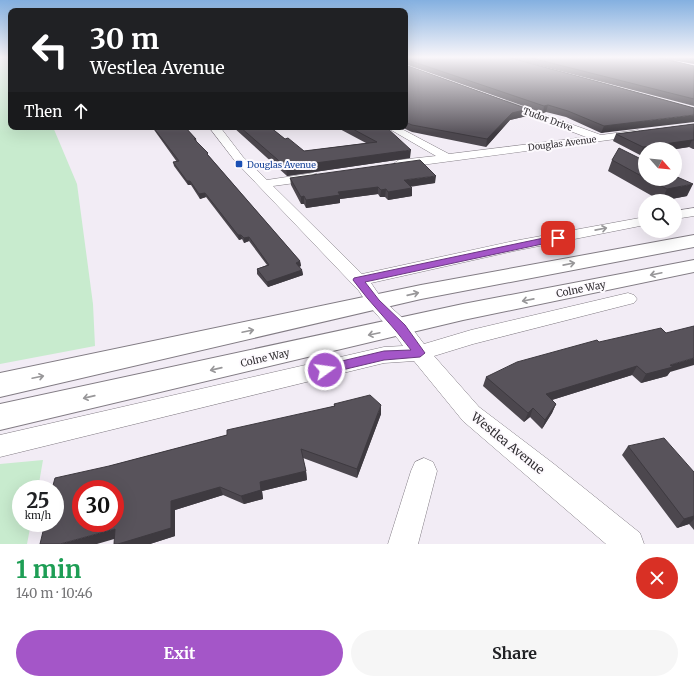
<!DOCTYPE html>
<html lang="en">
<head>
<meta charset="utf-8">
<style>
	body { margin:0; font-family:Merriweather,serif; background:#f6f6f6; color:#202124; height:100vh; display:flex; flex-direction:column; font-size:15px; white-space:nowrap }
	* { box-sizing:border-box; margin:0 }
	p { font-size:13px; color:#757577 }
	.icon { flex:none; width:22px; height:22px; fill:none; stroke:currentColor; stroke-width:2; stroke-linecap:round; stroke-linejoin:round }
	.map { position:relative; height:544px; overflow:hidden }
	.side { display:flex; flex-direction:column; background:#fff; flex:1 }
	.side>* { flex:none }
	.hud { position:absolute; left:8px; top:8px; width:400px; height:122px; border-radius:8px; box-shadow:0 4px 16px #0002; background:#202124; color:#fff; overflow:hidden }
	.needle { width:26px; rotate:117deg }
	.controls { position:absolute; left:638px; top:142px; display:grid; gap:8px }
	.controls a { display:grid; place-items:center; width:44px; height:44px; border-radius:50%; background:#fff; box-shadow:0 4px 16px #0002; font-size:20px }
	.speed { position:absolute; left:12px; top:480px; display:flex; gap:8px; font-size:20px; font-weight:700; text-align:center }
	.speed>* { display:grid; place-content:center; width:52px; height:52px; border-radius:50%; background:#fff; box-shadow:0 4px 16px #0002; line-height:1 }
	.speed small { font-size:10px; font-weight:400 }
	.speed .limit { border:6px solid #d22; background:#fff; color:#111 }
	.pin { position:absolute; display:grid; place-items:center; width:34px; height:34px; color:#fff; margin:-17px; border-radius:8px; box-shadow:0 2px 6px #0006 }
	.me { position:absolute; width:44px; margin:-22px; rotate:76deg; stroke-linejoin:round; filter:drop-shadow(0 0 3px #0008) }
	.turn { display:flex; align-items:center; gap:14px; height:84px; padding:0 16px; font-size:18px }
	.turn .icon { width:52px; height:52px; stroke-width:2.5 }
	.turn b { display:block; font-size:28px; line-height:34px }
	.then { display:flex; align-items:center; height:38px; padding:0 16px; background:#0003; gap:8px; font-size:15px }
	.round { display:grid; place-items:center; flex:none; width:42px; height:42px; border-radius:21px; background:#f6f6f6 }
	.head { display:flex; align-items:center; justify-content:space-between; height:68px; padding:0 16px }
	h1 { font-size:24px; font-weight:700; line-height:30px; color:#1e9e55 }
	.primary-button { display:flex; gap:8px; margin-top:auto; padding:8px 16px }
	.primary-button a { flex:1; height:46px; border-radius:24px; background:#a456c8; color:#fff; font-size:16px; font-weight:700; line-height:46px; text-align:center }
	.primary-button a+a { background:#f6f6f6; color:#202124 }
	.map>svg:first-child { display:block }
</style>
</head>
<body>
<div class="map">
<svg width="694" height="544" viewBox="0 0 694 544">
	<rect width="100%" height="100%" fill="#f2ecf5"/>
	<!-- green -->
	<path fill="#c8ebce" d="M0 57H11V127H53L77 184 93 304 95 346 0 364Z
		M43 460 38 489H21V523H31L27 544H0V464Z"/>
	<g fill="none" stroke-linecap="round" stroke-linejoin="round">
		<defs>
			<path id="minor" d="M507 101 601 135 638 130 643 133 638 136 399 168 393 164 399 160 436 156 386 127H398L449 154 586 137 504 106 503 104Z
				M209 127H220L243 157 267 180 313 173 317 174 319 177 317 180 273 186 362 274 514 241 645 217V225L514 251 371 283 382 299 408 323 424 344 471 330 628 293 634 295 637 299 634 303 473 344 434 356 479 407 554 464 640 533 644 544H606L463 421 414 361 384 363 0 457V435L384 347 403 346C390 326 371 312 359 291L235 161Z
				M694 208V216L675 219V211Z
				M424 458 433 462 437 471 418 544H388L411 471 415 462Z"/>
			<path id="trunk" d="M694 235V247L421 299 0 397V373L421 285Z
				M694 260V272L463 320 0 430V404L463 304Z"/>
		</defs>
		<!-- minor casing -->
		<use href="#minor" stroke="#827c84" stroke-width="1"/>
		<!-- trunk casing -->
		<use href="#trunk" stroke="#827c84" stroke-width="2"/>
		<!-- minor -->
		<use href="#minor" fill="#fff" fill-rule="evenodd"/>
		<!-- trunk -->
		<use href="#trunk" fill="#fff" fill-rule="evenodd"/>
	</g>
	<!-- wall -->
	<path fill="#4c474e" d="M405 57H694V64L672 60 694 66V106L518 60 694 108 601 133 566 117 546 112 543 113 405 64Z
		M405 65 528 109 527 116 510 120 486 147 412 132 401 127H405Z
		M694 124V149H693L689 147 640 155 613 141 616 134Z
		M152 127H185L196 139 197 142 209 156 300 261 301 266 299 267 302 270 303 275 268 287 257 274V269L267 265 249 241 244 243 242 239 239 240 206 197 200 199 191 185H188L174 166 173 162H177Z
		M233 127H270L285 139 304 151 366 143 336 127H386L410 158 287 176Z
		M612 160 645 161V179H675L687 196 661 201 608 171Z
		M290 178 435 183 410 187 412 196 388 200 385 197H380L378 194 340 199V203L306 208 304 204H301L291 185Z
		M599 342 670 372 667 376 641 383 632 375 552 400 556 404 552 413 542 429 530 417 524 422 483 386 486 377Z
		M334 404 381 414 357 478 303 458 306 471 307 480 262 491 263 499 244 504 223 495 175 510V536L150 544H114L115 539 109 466 227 435 334 406Z
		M628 446 694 472V530L689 524 677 528 622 455Z"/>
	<!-- shaded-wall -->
	<path fill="#3e3a40" d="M548 105 546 112 543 113 544 106Z
		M528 109 527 116 510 120 486 147 487 139 512 113Z
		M694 115V122L601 133 604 126Z
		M692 140 689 147 675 149H645V154L640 155 643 147Z
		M411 150 410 158 287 176 286 167Z
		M436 176 435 183 404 187V180Z
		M187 181H190L191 185H188Z
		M693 184 687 196 661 201 667 189Z
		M378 187V194L340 199V203L306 208V200L338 192Z
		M412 188V196L388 200V192Z
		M386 189 385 197H380L381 190Z
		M205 193 206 197 200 199 199 194Z
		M304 196V204H301V197Z
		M238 235H241L242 239 239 240Z
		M249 237V241L244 243V238Z
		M300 261 301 266 296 268V263Z
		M302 270 303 275 268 287 267 282Z
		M694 358V365L670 372 667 376 641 383 646 374 670 365Z
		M637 366 632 375 542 403 546 394Z
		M556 404 552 413 542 429 545 420Z
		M381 405V414L357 478V469Z
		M533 408 530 417 524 422 528 413Z
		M306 471 307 480 262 491 263 499 244 504 241 496 260 482Z
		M220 487 223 495 175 510V536L150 544H118L171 501Z
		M694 516V519L689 524 677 528 684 519Z
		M115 529 121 537 97 544H60Z"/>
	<!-- building -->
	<path fill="#58535b" stroke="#3e3a40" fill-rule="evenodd" d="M405 57H507L694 108V115L604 126 568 111 548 105 544 106 405 59Z
		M527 57H655L694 66V99Z
		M681 57H694V59Z
		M405 65 528 109 512 113 487 139 412 125 405 122Z
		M694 124V140H692L643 147 616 134Z
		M153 127H185L196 139H194L208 153 207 154 300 261 296 263 302 270 267 282 257 269 269 265 249 237 244 238 241 235H238L205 193 199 194 190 181H187L173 162 179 161Z
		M240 127H270L285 139 288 138 304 151 377 142 349 127H386L411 150 286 167Z
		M619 148 645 161V178L612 160Z
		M420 160 436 176 404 180 412 188 388 192 386 189 381 190 378 187 338 192 340 195 306 200 304 196 301 197 290 178Z
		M675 176 693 184 667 189 648 179H675Z
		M694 326V358L670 365 673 367 646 374 637 366 546 394 556 404 545 420 533 408 528 413 486 377 517 362 597 340 599 342 661 328 666 333Z
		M370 395 381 405 357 469 301 449 306 471 260 482 261 490 241 496 220 487 171 501V528L118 544H114L115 529 60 544H40L45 523H55V489H52L55 478 109 466 227 435V430L335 406 334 404ZM81 489H115V523H81Z
		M664 438 694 472V516L684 519 628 446Z"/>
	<!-- one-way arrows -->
	<defs><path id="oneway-shaft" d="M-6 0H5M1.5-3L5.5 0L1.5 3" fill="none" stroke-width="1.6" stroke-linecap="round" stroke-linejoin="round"/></defs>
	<g stroke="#989799">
		<use href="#oneway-shaft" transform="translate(601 229) rotate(-11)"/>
		<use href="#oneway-shaft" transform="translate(569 264) rotate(-11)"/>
		<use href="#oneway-shaft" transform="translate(656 274) rotate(168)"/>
		<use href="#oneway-shaft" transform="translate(413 294) rotate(-13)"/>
		<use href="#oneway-shaft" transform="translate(528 300) rotate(169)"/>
		<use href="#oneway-shaft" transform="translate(248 331) rotate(-12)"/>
		<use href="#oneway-shaft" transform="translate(374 334) rotate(168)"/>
		<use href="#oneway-shaft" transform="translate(216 369) rotate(167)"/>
		<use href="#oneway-shaft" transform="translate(38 377) rotate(-12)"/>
		<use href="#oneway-shaft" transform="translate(89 397) rotate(167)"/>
	</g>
	<!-- sky -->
	<linearGradient id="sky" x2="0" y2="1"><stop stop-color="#84b0e0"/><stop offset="0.43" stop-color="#f9f6fa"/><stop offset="1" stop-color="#f9f6fa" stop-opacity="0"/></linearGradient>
	<rect width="694" height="133" fill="url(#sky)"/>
	<!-- route -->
	<path fill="#a456c8" stroke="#6b3882" d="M558 235 562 238 561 240 365 282 379 300 405 325 425 353 420 357 384 360 325 374 321 373 319 370 321 366 325 365 384 351 411 350C393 325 371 305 353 280L354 278Z"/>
	<!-- markers -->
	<rect fill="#1a4fb4" stroke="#fdfafe" stroke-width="1.5" x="235" y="160" width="8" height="8" rx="2"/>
	<g text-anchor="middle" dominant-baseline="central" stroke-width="4" stroke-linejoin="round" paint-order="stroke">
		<!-- far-street labels -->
		<g font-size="9" fill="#322f33" stroke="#fdfafe">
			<text transform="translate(548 119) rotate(20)">Tudor Drive</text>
			<text transform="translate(562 143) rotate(-7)">Douglas Avenue</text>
		</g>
		<!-- far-transit labels -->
		<g font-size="9" fill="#164399" stroke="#fdfafe" text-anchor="start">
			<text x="247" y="164">Douglas Avenue</text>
		</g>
		<!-- street labels -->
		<g font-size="10" fill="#322f33" stroke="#fdfafe">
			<text transform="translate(581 289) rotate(-11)">Colne Way</text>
			<text transform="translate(265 358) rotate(-13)">Colne Way</text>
		</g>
		<!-- near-street labels -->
		<g font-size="12" fill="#322f33" stroke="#fdfafe">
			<text transform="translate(508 443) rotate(39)">Westlea Avenue</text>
		</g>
	</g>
</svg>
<div class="controls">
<a><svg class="needle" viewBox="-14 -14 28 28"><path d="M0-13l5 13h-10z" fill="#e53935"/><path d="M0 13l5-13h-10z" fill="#757577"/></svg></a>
<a><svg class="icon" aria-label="search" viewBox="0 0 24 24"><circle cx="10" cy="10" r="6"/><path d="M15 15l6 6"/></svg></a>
</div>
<div class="speed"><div>25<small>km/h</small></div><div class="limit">30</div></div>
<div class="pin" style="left:558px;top:238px;background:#d93025"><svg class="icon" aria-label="arrive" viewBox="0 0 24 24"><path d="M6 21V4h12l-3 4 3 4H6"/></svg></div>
<svg class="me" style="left:325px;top:370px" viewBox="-20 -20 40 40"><circle r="17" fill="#a456c8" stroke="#fff" stroke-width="3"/><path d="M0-11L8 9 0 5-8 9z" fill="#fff"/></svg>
<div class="hud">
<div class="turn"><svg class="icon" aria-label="left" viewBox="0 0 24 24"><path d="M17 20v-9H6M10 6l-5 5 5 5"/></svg><div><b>30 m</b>Westlea Avenue</div></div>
<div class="then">Then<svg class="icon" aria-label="ahead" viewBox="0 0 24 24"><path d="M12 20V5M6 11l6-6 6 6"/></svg></div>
</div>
</div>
<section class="side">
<div class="head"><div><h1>1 min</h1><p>140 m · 10:46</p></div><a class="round" style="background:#d93025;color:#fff"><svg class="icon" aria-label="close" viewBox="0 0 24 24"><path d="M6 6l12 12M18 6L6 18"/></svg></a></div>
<div class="primary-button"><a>Exit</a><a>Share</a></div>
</section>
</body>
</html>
